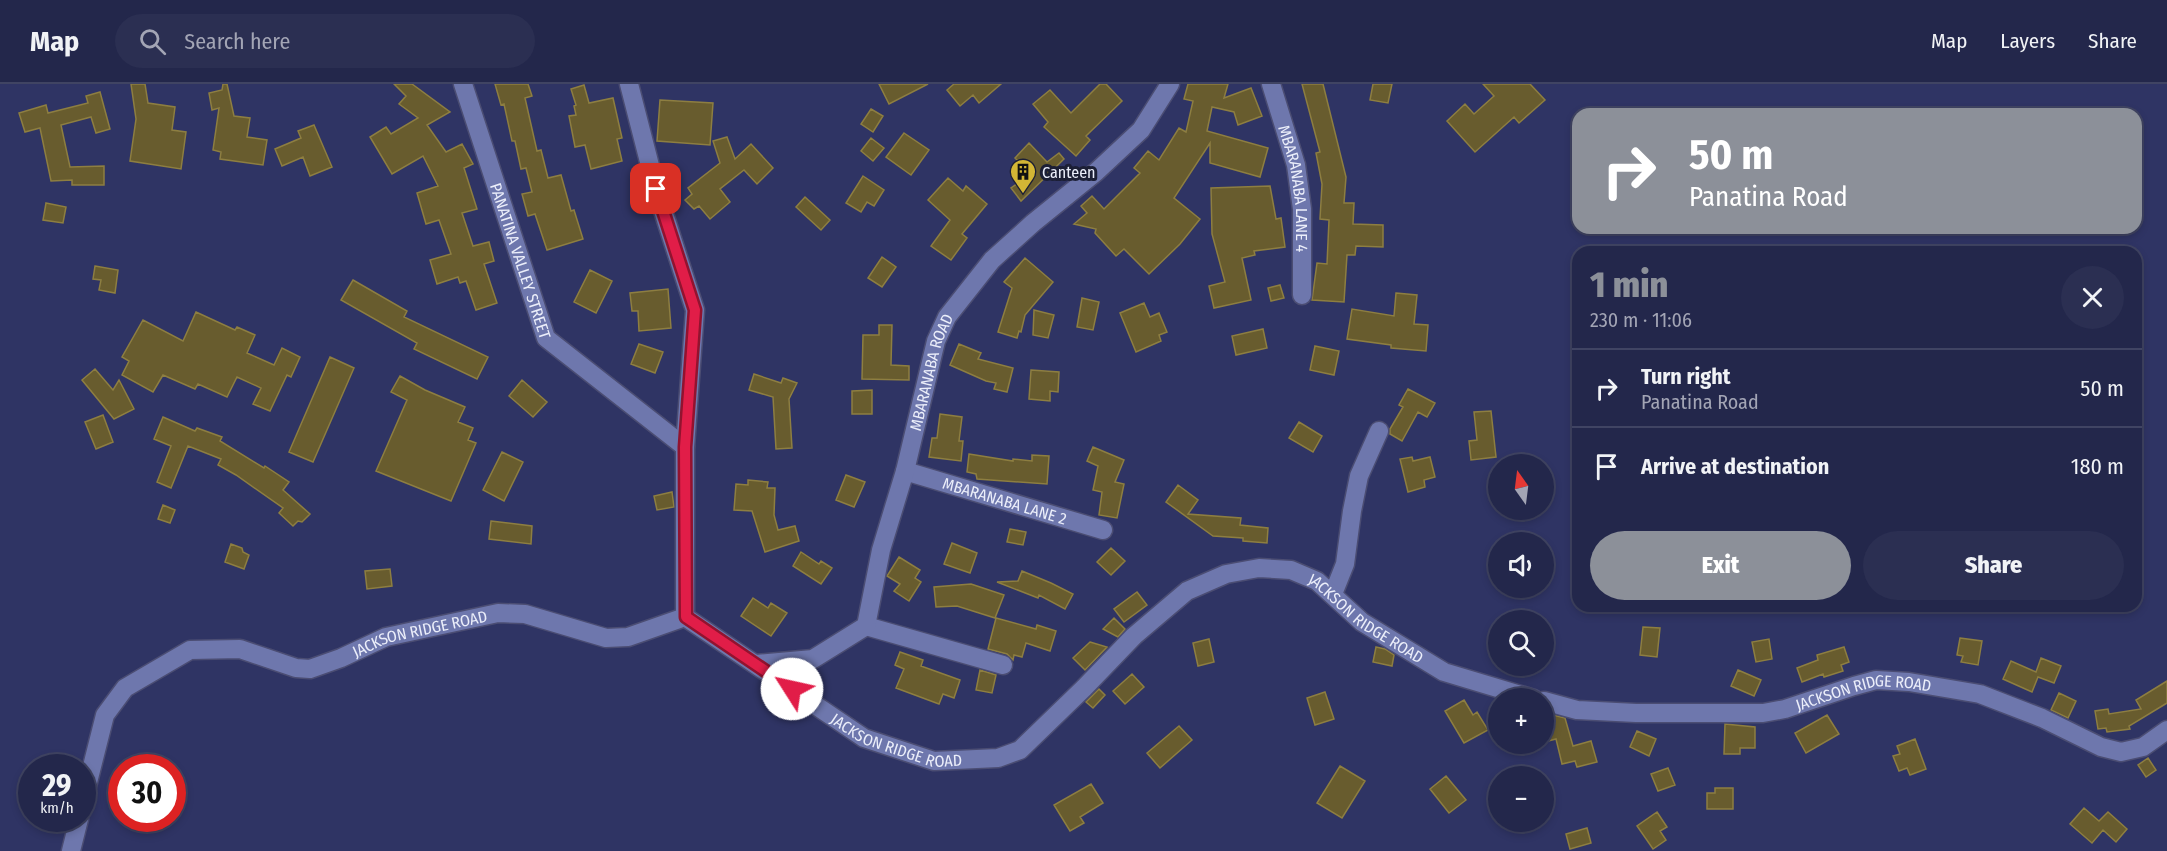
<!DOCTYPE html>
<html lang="en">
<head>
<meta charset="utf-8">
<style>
	body { margin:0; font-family:"Fira Sans Condensed",sans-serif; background:#2b2f52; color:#f1f3f6; height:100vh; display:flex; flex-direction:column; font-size:22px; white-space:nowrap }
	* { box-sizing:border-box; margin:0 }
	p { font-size:20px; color:#a3a5b5 }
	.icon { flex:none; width:33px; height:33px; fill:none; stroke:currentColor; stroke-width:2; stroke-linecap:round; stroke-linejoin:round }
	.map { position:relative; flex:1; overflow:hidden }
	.sheet { position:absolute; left:1572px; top:162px; width:570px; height:366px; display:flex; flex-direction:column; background:#23274b; border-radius:18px; box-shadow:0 3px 9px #0003,0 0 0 2px #404463 }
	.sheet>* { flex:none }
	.guide { position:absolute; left:1572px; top:24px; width:570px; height:126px; border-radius:18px; box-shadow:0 3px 9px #0003,0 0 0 2px #404463; background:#8c9099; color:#fff; overflow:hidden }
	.needle { width:39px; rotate:346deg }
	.fabs { position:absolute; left:1488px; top:370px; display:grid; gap:12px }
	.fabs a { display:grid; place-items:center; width:66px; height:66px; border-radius:50%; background:#23274b; box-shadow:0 3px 9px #0003,0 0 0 2px #404463; font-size:30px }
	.speed { position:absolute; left:18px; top:670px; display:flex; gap:12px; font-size:30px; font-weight:700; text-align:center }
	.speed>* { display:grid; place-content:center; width:78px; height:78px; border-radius:50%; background:#23274b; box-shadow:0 3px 9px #0003,0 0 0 2px #404463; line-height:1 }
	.speed small { font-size:15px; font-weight:400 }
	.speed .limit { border:9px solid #d22; background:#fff; color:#111 }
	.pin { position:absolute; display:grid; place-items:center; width:51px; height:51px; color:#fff; margin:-26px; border-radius:12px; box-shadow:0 3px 9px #0006 }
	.me { position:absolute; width:66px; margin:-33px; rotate:305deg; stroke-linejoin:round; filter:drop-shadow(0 0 4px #0008) }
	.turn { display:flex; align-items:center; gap:21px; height:126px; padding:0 18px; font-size:27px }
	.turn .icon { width:78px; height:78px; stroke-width:2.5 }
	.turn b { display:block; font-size:42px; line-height:51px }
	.round { display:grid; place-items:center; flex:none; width:63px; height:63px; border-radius:32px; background:#2b2f52 }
	.summary { display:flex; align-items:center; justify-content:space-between; height:102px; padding:0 18px }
	h1 { font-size:36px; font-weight:800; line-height:45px; color:#8c9099 }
	.primary-button { display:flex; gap:12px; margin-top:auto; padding:12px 18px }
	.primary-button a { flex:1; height:69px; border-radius:36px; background:#8c9099; color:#fff; font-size:24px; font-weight:800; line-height:69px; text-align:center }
	.primary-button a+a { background:#2b2f52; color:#f1f3f6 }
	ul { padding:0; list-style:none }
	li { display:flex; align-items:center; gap:18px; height:78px; padding:0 18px; border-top:2px solid #404463 }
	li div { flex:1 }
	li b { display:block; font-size:22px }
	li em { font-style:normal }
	header { display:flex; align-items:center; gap:36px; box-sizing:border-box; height:84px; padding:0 30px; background:#23274b; border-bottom:2px solid #404463 }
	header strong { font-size:28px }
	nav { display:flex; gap:33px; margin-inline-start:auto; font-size:21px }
	.search { width:420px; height:54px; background:#2b2f52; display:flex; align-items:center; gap:15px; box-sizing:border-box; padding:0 21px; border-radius:33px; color:#a3a5b5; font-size:22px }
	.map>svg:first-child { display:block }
</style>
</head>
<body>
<header>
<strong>Map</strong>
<div class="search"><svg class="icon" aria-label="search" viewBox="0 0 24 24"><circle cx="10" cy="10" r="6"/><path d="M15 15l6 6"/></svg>Search here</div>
<nav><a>Map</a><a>Layers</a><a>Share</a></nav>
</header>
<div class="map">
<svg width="2167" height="767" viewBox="0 0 2167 767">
	<rect width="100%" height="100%" fill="#2f3464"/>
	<!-- building -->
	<path fill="#685c2e" stroke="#8d7e41" stroke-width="1.5" d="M131 0H145L148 19 175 23 172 46 186 48 181 85 130 77 136 35Z
		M223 0H227L234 32 250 34 247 53 267 56 263 81 220 75 221 68 213 66 219 24 212 26 209 9 222 6Z
		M394 0H412L450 28 427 41 446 68 462 60 473 80 464 84 477 125 462 129 473 162 489 158 494 177 484 180 497 219 476 226 466 197 460 199 458 193 437 200 430 176 451 170 439 136 426 140 417 109 438 102 423 72 392 90 370 53 386 43 391 50 418 34 399 20 406 12Z
		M495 0H528L532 12 525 14 537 67 541 66 548 94 561 91 571 127 574 126 583 155 547 166 535 130 528 132 522 110 532 108 526 84 521 85 515 57H512L504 20 501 21Z
		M879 0H928L889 20Z
		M954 0H1001L979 19 973 11 960 22 947 6Z
		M1100 0H1106L1122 17 1086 52 1090 56 1076 72 1044 43 1048 38 1033 20 1050 6 1071 29Z
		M1188 0H1228L1224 14 1251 4 1262 32 1238 41 1234 28 1212 23 1207 47 1268 64 1260 93 1210 79V59L1174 114 1200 135 1180 160 1149 190 1124 165 1116 172 1095 149 1096 145 1074 140 1087 129 1081 122 1092 112 1104 125 1140 89 1134 84 1148 67 1159 76 1179 44 1186 48 1193 17 1184 15Z
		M1302 0H1323L1346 93 1344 119H1354L1353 140 1383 141V163L1356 162 1355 171H1347L1344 218 1312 216 1317 179 1327 180 1329 136 1320 135 1322 100 1316 69 1320 68Z
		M1373 0H1392L1388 19 1370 16Z
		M1483 0H1530L1545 16 1519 39 1514 33 1475 68 1447 37 1465 20 1474 30 1494 12Z
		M584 1 589 19 613 14 622 54 617 55 622 77 591 85 585 61 575 63 569 32 576 31 574 22 576 21 571 5Z
		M100 8 110 45 96 49 91 33 61 41 70 83 104 82V101H72V96L51 97 40 44 25 48 19 29 46 21 48 29 88 19 86 12Z
		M660 16 713 19 710 61 657 57Z
		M871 25 883 32 873 48 861 40Z
		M314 41 332 83 310 92 303 73 282 82 275 65 301 54 298 47Z
		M904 49 929 66 911 91 886 73Z
		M727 53 735 75 751 60 773 84 757 100 744 86 720 105 730 118 710 135 699 122 694 125 685 116 692 110 688 104 720 79 713 57Z
		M871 54 884 64 873 77 861 67Z
		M1029 59 1047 78 1059 69 1064 75 1021 117 1011 104 1031 90 1015 74Z
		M863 92 884 106 874 122 867 118 861 128 846 119Z
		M948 94 963 107 966 102 987 120 962 150 967 154 951 176 931 162 950 136 928 116Z
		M1270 102 1276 135 1281 134 1285 163 1254 167 1255 171 1242 174 1251 216 1214 224 1209 202 1225 198 1212 150 1211 104Z
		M805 113 830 136 821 146 796 123Z
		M46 119 66 123 63 139 43 136Z
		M882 173 896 183 882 203 868 194Z
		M1025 174 1053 198 1025 231 1021 248 1019 247 1017 254 998 248 1012 204 1004 198Z
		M95 182 118 186 115 209 99 206 101 196 93 195Z
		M590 186 612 197 596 229 574 218Z
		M353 196 407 227 404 233 488 273 477 295 414 265 417 259 341 216Z
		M1280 201 1284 214 1271 217 1268 204Z
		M668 205 671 244 639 247 638 227H632L630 209Z
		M1396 209 1417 211 1414 240 1428 241 1426 267 1391 264V261L1347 255 1352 225 1394 232Z
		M1082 214 1099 218 1093 246 1077 243Z
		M1144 219 1150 233 1159 229 1167 248 1159 251 1161 257 1136 268 1120 229Z
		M1034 226 1054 231 1048 254 1033 251Z
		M196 228 235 246 237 243 255 251 247 269 274 281 282 264 300 273 291 293 287 291 270 327 253 320 261 304 237 293 227 313 198 300 195 305 163 291 153 308 122 291 129 277 122 273 143 236 183 257Z
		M879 241H892L891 281 909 282V296L862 295 863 251H879Z
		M1263 245 1267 264 1236 271 1232 252Z
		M639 260 663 268 655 289 631 280Z
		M959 260 981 269 978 275 1013 284 1007 308 994 305 996 299 986 297 950 281Z
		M1315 262 1339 267 1334 291 1310 286Z
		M330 273 354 284 313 378 289 368Z
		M95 285 113 306 119 296 134 325 114 335 82 296Z
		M1031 286 1059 288 1058 308 1050 307V317L1029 315Z
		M754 290 781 299 783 294 797 299 789 315 792 364 776 365 773 313 749 306Z
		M400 292 425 306 465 323 458 338 473 344 468 356 476 359 451 417 376 387 407 316 391 308Z
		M522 296 547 318 533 333 509 312Z
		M1408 305 1435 319 1427 333 1418 328 1402 357 1390 350V345L1403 323 1399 321Z
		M872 306V330H852V307Z
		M1491 327 1496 373 1471 376 1469 357 1477 356 1474 328Z
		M940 330 962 333 959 357H963L961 377 929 373 932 354H937Z
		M103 331 113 358 96 365 85 338Z
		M163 333 195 347 197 344 222 353 220 357 264 384 265 382 289 398 283 406 310 430 302 438 298 437 293 442 279 429 283 424 236 391 218 381 221 375 188 362 171 404 157 398 171 362 154 355Z
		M1299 338 1322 352 1313 368 1289 354Z
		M1093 363 1124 376 1115 398 1124 400 1117 434 1099 431 1102 408 1093 406 1098 382 1087 377Z
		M502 368 523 378 504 417 483 406Z
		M969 370 1013 377V375L1032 377V371L1049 372 1047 400 977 395 976 390 967 388Z
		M1412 373 1413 377 1430 373 1435 393 1424 396 1425 403 1408 408 1400 375Z
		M846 391 865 398 854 423 836 416Z
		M748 396 768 398 767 404H775L774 431 778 446 795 442 799 457 765 468 752 427 734 426 736 400 748 401Z
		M1178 401 1198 416 1188 430 1241 434 1240 441 1268 444 1267 459 1243 457V454L1213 452 1166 418Z
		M672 408 674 423 657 426 654 412Z
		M163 421 175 426 170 439 158 435Z
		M491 437 532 442 531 460 489 455Z
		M1010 445 1026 448 1023 461 1007 458Z
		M952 459 977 469 970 489 944 480Z
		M231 460 242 464 243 468 249 471 244 485 225 478Z
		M1111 464 1125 477 1111 491 1097 478Z
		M801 468 819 480 821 477 832 484 821 500 793 482Z
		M899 473 920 486 915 494 921 498 909 517 894 507 900 500 887 492Z
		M390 485 392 502 367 505 365 487Z
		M1022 487 1051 499 1073 510 1065 525 1039 511 1038 514 997 498 1018 497Z
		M971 500 1004 511 995 534 957 522 936 523 934 503Z
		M1137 508 1147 521 1124 538 1114 525Z
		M753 514 768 524 771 519 787 529 771 552 741 532Z
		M996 534 1036 545 1037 541 1056 547 1050 567 1026 559 1022 573 1014 571 1013 576 1007 570 988 565Z
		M1114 534 1125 545 1118 553 1103 545Z
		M1643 543 1660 544 1657 573 1640 571Z
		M1960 554 1982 557 1978 581 1961 578 1963 572 1957 571Z
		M1209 555 1214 578 1198 582 1193 559Z
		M1769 555 1772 575 1756 578 1752 558Z
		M1090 558 1107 563 1085 586 1073 574Z
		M1376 563 1385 565 1394 571 1392 582 1373 578Z
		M1844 563 1849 578 1841 581 1843 587 1824 593 1823 590 1802 598 1797 584 1818 576 1817 571Z
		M900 568 923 576 921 582 960 596 954 614 943 610 939 620 896 604 904 585 895 581Z
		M2041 574 2061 582 2054 599 2038 593 2032 608 2003 595 2011 577 2036 588Z
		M980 586 996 591 992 609 976 606Z
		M1738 586 1761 596 1754 612 1731 602Z
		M1132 590 1144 603 1125 620 1113 607Z
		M2167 597V619L2129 642 2130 645 2107 648 2106 644 2098 645 2095 627 2108 625 2109 630 2141 625 2136 616Z
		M1099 605 1105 611 1093 624 1086 618Z
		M1325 608 1334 635 1315 641 1307 614Z
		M2059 609 2076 617 2068 634 2051 626Z
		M1464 616 1473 631 1477 628 1488 646 1464 659 1445 627Z
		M1549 630 1565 634 1573 662 1591 657 1597 678 1577 683 1575 677 1562 680 1556 655 1548 657 1544 643V632Z
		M1827 631 1839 650 1806 669 1795 649Z
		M1725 640 1755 643V664H1740V670H1724Z
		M1179 642 1192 656 1160 684 1147 669Z
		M1637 647 1656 655 1649 672 1630 663Z
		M1915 655 1926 685 1910 691 1907 684 1899 687 1893 672 1900 670 1897 662Z
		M2148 674 2156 686 2146 693 2138 681Z
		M1340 682 1365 697 1342 734 1317 719Z
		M1668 684 1675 701 1658 707 1651 690Z
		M1446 692 1466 716 1449 729 1430 705Z
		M1091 700 1103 719 1080 733 1084 739 1070 747 1054 721Z
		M1715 704H1733V725H1707V709H1715Z
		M2084 724 2099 737 2108 728 2127 745 2116 758 2103 746 2092 759 2070 740Z
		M1657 728 1667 743 1660 747 1666 756 1653 765 1637 742Z
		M1587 744 1591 759 1570 765 1566 750Z"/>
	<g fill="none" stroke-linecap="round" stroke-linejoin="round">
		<defs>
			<g id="minor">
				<path id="s1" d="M463 0 546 254 685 363"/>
				<path d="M629 0 656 105 695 226 685 363V533"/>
				<path id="s2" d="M1271 0 1296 81 1302 125V211"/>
				<path id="s3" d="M905 387 1103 446"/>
				<path d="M1333 510 1345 480 1352 427 1359 392 1379 347"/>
				<path id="s4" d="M685 533 864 654 934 677 998 674 1020 666 1084 604 1134 552 1187 507 1226 490 1259 484 1291 486 1317 497 1362 538 1444 588 1534 615"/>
				<path d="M866 542 1003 581"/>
				<path id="s5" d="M756 580 813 575 866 542 881 466 905 387 936 257 947 233 992 176 1033 139 1096 88 1141 46 1170 0"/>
				<path id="s6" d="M1544 617 1577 626 1636 629H1763L1785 625 1854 602 1876 596 1909 598 1980 610 2042 634 2101 663 2121 668 2143 663 2167 646"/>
				<path id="s7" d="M82 722 105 631 125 604 190 566 240 565 296 584 310 585 341 574 386 553 498 529 525 530 606 554 628 553 685 533"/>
				<path d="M71 767 79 735"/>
			</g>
		</defs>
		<!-- minor casing -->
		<use href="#minor" stroke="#4b4d73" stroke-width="21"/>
		<!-- minor -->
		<use href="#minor" stroke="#6e77ad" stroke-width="18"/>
	</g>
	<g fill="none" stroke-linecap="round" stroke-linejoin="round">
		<defs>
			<path id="route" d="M656 105 695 226 685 363 686 533 792 605"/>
		</defs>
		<!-- route casing -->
		<use href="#route" stroke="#92132f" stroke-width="15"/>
		<!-- route -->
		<use href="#route" stroke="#e11d48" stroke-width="10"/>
	</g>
	<!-- icons -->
	<defs>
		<symbol id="building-pin" viewBox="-11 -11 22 30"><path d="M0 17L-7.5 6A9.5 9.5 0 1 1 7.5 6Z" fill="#d3b635" stroke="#1c1f35"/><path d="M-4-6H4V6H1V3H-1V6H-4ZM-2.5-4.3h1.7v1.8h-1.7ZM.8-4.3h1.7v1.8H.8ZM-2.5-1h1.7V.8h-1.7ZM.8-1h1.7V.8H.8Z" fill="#111"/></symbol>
	</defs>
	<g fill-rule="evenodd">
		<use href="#building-pin" x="1008" y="73" width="30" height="40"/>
	</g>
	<g text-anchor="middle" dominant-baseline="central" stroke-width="6" stroke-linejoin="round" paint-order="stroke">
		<!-- poi labels -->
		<g font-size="16" fill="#ebeefa" stroke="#1c1f35" text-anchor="start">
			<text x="1042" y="88">Canteen</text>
		</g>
		<!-- street labels -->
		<g font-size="16" fill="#ebeefa" stroke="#1c1f35">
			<text stroke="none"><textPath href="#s2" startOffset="108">MBARANABA LANE 4</textPath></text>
			<text stroke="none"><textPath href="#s1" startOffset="186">PANATINA VALLEY STREET</textPath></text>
			<text stroke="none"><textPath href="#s5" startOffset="382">MBARANABA ROAD</textPath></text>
			<text stroke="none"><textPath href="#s3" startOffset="104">MBARANABA LANE 2</textPath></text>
			<text stroke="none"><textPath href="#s4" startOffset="806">JACKSON RIDGE ROAD</textPath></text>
			<text stroke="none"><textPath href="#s7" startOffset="442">JACKSON RIDGE ROAD</textPath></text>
			<text stroke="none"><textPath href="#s6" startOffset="324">JACKSON RIDGE ROAD</textPath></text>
			<text stroke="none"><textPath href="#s4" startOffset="248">JACKSON RIDGE ROAD</textPath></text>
		</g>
	</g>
</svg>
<div class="fabs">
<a><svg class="needle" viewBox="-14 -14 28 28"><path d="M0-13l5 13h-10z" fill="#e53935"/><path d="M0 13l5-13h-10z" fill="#a3a5b5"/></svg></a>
<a><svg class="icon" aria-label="sound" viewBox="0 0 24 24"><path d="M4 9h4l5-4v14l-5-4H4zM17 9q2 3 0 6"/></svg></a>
<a><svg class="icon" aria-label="search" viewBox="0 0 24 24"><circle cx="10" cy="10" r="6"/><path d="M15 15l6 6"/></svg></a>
<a>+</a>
<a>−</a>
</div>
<div class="speed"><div>29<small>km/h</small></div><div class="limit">30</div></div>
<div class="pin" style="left:656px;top:105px;background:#d93025"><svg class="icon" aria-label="arrive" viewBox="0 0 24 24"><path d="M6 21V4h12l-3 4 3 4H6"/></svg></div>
<svg class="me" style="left:792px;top:605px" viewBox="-20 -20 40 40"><circle r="19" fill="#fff"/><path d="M0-13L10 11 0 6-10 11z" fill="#e11d48"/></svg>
<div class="guide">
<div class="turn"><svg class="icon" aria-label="right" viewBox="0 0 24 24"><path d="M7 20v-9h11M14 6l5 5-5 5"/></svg><div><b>50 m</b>Panatina Road</div></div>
</div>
<section class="sheet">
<div class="summary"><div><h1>1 min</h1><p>230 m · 11:06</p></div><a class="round"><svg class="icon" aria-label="close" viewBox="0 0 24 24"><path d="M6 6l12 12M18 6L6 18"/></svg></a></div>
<ul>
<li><svg class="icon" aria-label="right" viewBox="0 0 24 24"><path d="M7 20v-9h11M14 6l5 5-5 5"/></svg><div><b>Turn right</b><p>Panatina Road</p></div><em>50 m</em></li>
<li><svg class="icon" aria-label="arrive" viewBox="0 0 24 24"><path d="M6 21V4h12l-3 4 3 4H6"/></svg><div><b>Arrive at destination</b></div><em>180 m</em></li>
</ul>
<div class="primary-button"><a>Exit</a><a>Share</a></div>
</section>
</div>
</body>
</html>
